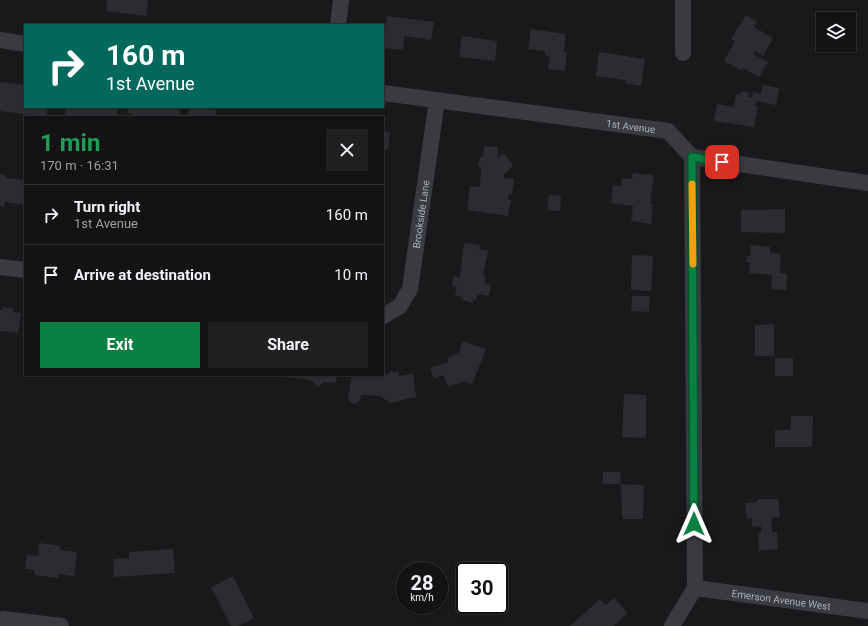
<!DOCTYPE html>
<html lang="en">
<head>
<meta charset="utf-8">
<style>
	body { margin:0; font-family:Roboto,sans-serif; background:#202022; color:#f1f3f6; height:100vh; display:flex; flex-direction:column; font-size:15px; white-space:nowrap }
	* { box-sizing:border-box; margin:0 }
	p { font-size:13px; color:#9d9ea0 }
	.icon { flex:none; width:22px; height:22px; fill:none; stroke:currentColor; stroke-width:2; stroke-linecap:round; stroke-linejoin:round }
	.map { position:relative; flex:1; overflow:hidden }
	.details { position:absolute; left:24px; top:116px; width:360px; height:260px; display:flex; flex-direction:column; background:#131315; border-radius:0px; box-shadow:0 1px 3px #0004,0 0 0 1px #323234 }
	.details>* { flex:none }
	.guide { position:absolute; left:24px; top:24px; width:360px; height:84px; border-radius:0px; box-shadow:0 1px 3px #0004,0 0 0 1px #323234; background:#00695c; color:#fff; overflow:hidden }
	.tools { position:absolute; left:816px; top:12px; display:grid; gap:8px }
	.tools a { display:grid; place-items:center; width:40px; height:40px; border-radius:0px; background:#131315; box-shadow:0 1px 3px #0004,0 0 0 1px #323234; font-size:20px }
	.speed { position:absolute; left:396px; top:562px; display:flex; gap:8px; font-size:20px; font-weight:700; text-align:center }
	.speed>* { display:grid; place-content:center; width:52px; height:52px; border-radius:50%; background:#131315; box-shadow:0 1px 3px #0004,0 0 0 1px #323234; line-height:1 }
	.speed small { font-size:10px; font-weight:400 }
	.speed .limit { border:2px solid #111; border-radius:6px; background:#fff; color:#111 }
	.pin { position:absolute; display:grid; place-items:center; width:34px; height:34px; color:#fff; margin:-17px; border-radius:8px; box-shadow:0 2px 6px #0006 }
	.me { position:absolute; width:44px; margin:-22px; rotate:0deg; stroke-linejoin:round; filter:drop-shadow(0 0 3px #0008) }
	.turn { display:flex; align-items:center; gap:14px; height:84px; padding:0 16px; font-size:18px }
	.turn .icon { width:52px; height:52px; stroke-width:2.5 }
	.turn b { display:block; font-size:28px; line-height:34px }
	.round { display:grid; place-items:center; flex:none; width:42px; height:42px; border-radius:0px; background:#202022 }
	.head { display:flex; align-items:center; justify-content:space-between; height:68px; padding:0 16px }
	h1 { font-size:24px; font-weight:700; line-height:30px; color:#1e9e55 }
	.button { display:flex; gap:8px; margin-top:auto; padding:8px 16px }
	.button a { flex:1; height:46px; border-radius:0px; background:#0b8043; color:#fff; font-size:16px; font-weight:700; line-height:46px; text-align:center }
	.button a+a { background:#202022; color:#f1f3f6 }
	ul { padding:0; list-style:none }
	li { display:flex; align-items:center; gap:12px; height:60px; padding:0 16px; border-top:1px solid #323234 }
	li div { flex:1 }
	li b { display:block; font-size:15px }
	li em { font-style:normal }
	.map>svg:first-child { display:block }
</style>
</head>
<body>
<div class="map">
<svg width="868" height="626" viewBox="0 0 868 626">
	<rect width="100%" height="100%" fill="#19191c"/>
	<!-- building -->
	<path fill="#2c2c30" d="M107 0H148L146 16 106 11Z
		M746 15 757 22 754 27 773 38 763 56 755 51 753 54 768 62 759 77 743 68 742 71 724 61 735 41 731 39Z
		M387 16 434 22 431 40 404 36 403 50 383 48Z
		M531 29 566 34 564 52H567L565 71 548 69 550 57 545 56V51L528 49Z
		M462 36 497 41 495 61 459 57Z
		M599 52 645 59 641 86 626 83V80L596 76Z
		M0 82 25 85V107H48L46 117 0 111Z
		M763 85 779 88 776 105 756 101 755 107H758L754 127 714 121 717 104 734 107 736 94 740 95 741 91 749 92 748 97 752 98 753 92 761 94Z
		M66 107H118L117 117H65Z
		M128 107H174L180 108 179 117H132V114L127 113Z
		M189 107 216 110 215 117H188Z
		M383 131 390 132 388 150 383 149Z
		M484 146 498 147 497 158 504 153 513 166 504 174V178L514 179 512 194H509L508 200H511L508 216 467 210 470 186 480 187 481 167 478 166 480 157H483Z
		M633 173 654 175 650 204H653L651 224 631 221 633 206 611 203 613 185 621 186 622 178 632 179Z
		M0 174 5 175V178L25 180V205L5 202 4 207 0 206Z
		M549 195 561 196 560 211 547 210Z
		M785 209V233L741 232V210Z
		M464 243 480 245 479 249 488 251 483 275 486 276 485 284 491 285 489 296 477 294 476 300H473V303L462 300 463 297 455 296 457 286H452L453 276 460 277Z
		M751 245 770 247V253L781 254 780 273 787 274 786 290 771 289 772 275 749 273 750 263 746 262 747 256H750Z
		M632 255 653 256 651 291 631 290Z
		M632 296H650L649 312 631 311Z
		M3 307 13 308V312L21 313 18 333 0 331V310H2Z
		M774 324V356H755V325Z
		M463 341 486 349 473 382 470 384 465 381 448 387 443 375 434 379 430 368 448 362 447 358 459 352Z
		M775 358H793V376H775Z
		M390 371 399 372V376L413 374 416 397 390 403 380 396 365 395H361L360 400 356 404 351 403 348 399 352 375H383L389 374Z
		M286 375H337L336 383 324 382 318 387 311 380 285 377Z
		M624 394 646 395V438L622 437Z
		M791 416H813L812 447H775V430H790Z
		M603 472H620L621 484H603Z
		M621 484 644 485 643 519H622Z
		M757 499H778L780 517 771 518 772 532H777L778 549 759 551 758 533H761V526L752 527V518L747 519 745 503 757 502Z
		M39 543 61 546 60 550 77 552 74 576 59 574 58 578 34 575 35 570 25 569 27 555 38 556Z
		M173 549 175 573 114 577 113 559 129 558V552Z
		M233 576 254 618 239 626H231L211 587Z
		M614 598 628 613 614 626H570L600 599 606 605Z"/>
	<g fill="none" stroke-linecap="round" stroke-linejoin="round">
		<!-- minor -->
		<g stroke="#3a3b41" stroke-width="16">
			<path d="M683 0V53"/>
			<path d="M338 25 341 0"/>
			<path d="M0 40 25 44"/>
			<path id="s1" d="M383 93 668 131 692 157 868 183"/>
			<path d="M0 267 25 270"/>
			<path id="s2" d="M383 316 400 306 410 289 437 100"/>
			<path id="s3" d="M695 588 868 611"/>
			<path d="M3 626 4 619 61 626"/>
			<path d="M672 626 695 588 692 157"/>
		</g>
	</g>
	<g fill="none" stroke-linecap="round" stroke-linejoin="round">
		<defs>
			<path id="route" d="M694 524 692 157 722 162"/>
		</defs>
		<!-- route casing -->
		<use href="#route" stroke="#07532c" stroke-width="10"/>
		<!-- route -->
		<use href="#route" stroke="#0b8043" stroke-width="7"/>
		<!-- slow -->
		<path stroke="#f59e0b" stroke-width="7" d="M692 184 693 264"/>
	</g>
	<g text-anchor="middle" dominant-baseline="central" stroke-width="4" stroke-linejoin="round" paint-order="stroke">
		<!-- street labels -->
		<g font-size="10" fill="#abafbc" stroke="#141417">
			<text stroke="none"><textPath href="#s1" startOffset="250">1st Avenue</textPath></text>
			<text stroke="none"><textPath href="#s2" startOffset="115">Brookside Lane</textPath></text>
			<text stroke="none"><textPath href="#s3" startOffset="87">Emerson Avenue West</textPath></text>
		</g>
	</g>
</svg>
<div class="tools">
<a><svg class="icon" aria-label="layers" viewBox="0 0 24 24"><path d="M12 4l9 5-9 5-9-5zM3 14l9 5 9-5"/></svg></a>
</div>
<div class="speed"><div>28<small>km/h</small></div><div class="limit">30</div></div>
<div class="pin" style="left:722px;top:162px;background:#d93025"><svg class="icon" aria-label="arrive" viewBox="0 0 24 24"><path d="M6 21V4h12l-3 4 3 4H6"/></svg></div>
<svg class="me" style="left:694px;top:524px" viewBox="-20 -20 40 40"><path d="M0-17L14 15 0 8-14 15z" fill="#0b8043" stroke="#fff" stroke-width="4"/></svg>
<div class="guide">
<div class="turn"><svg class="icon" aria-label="right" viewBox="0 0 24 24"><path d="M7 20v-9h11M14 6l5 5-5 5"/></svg><div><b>160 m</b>1st Avenue</div></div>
</div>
<section class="details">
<div class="head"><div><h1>1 min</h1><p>170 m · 16:31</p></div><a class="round"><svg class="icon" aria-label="close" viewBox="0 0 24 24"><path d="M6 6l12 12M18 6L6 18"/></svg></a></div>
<ul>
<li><svg class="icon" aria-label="right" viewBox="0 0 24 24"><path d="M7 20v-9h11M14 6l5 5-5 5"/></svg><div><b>Turn right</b><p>1st Avenue</p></div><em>160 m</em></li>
<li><svg class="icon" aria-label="arrive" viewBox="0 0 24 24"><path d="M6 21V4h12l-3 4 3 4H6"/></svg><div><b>Arrive at destination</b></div><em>10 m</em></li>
</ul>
<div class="button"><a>Exit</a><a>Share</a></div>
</section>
</div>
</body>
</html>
